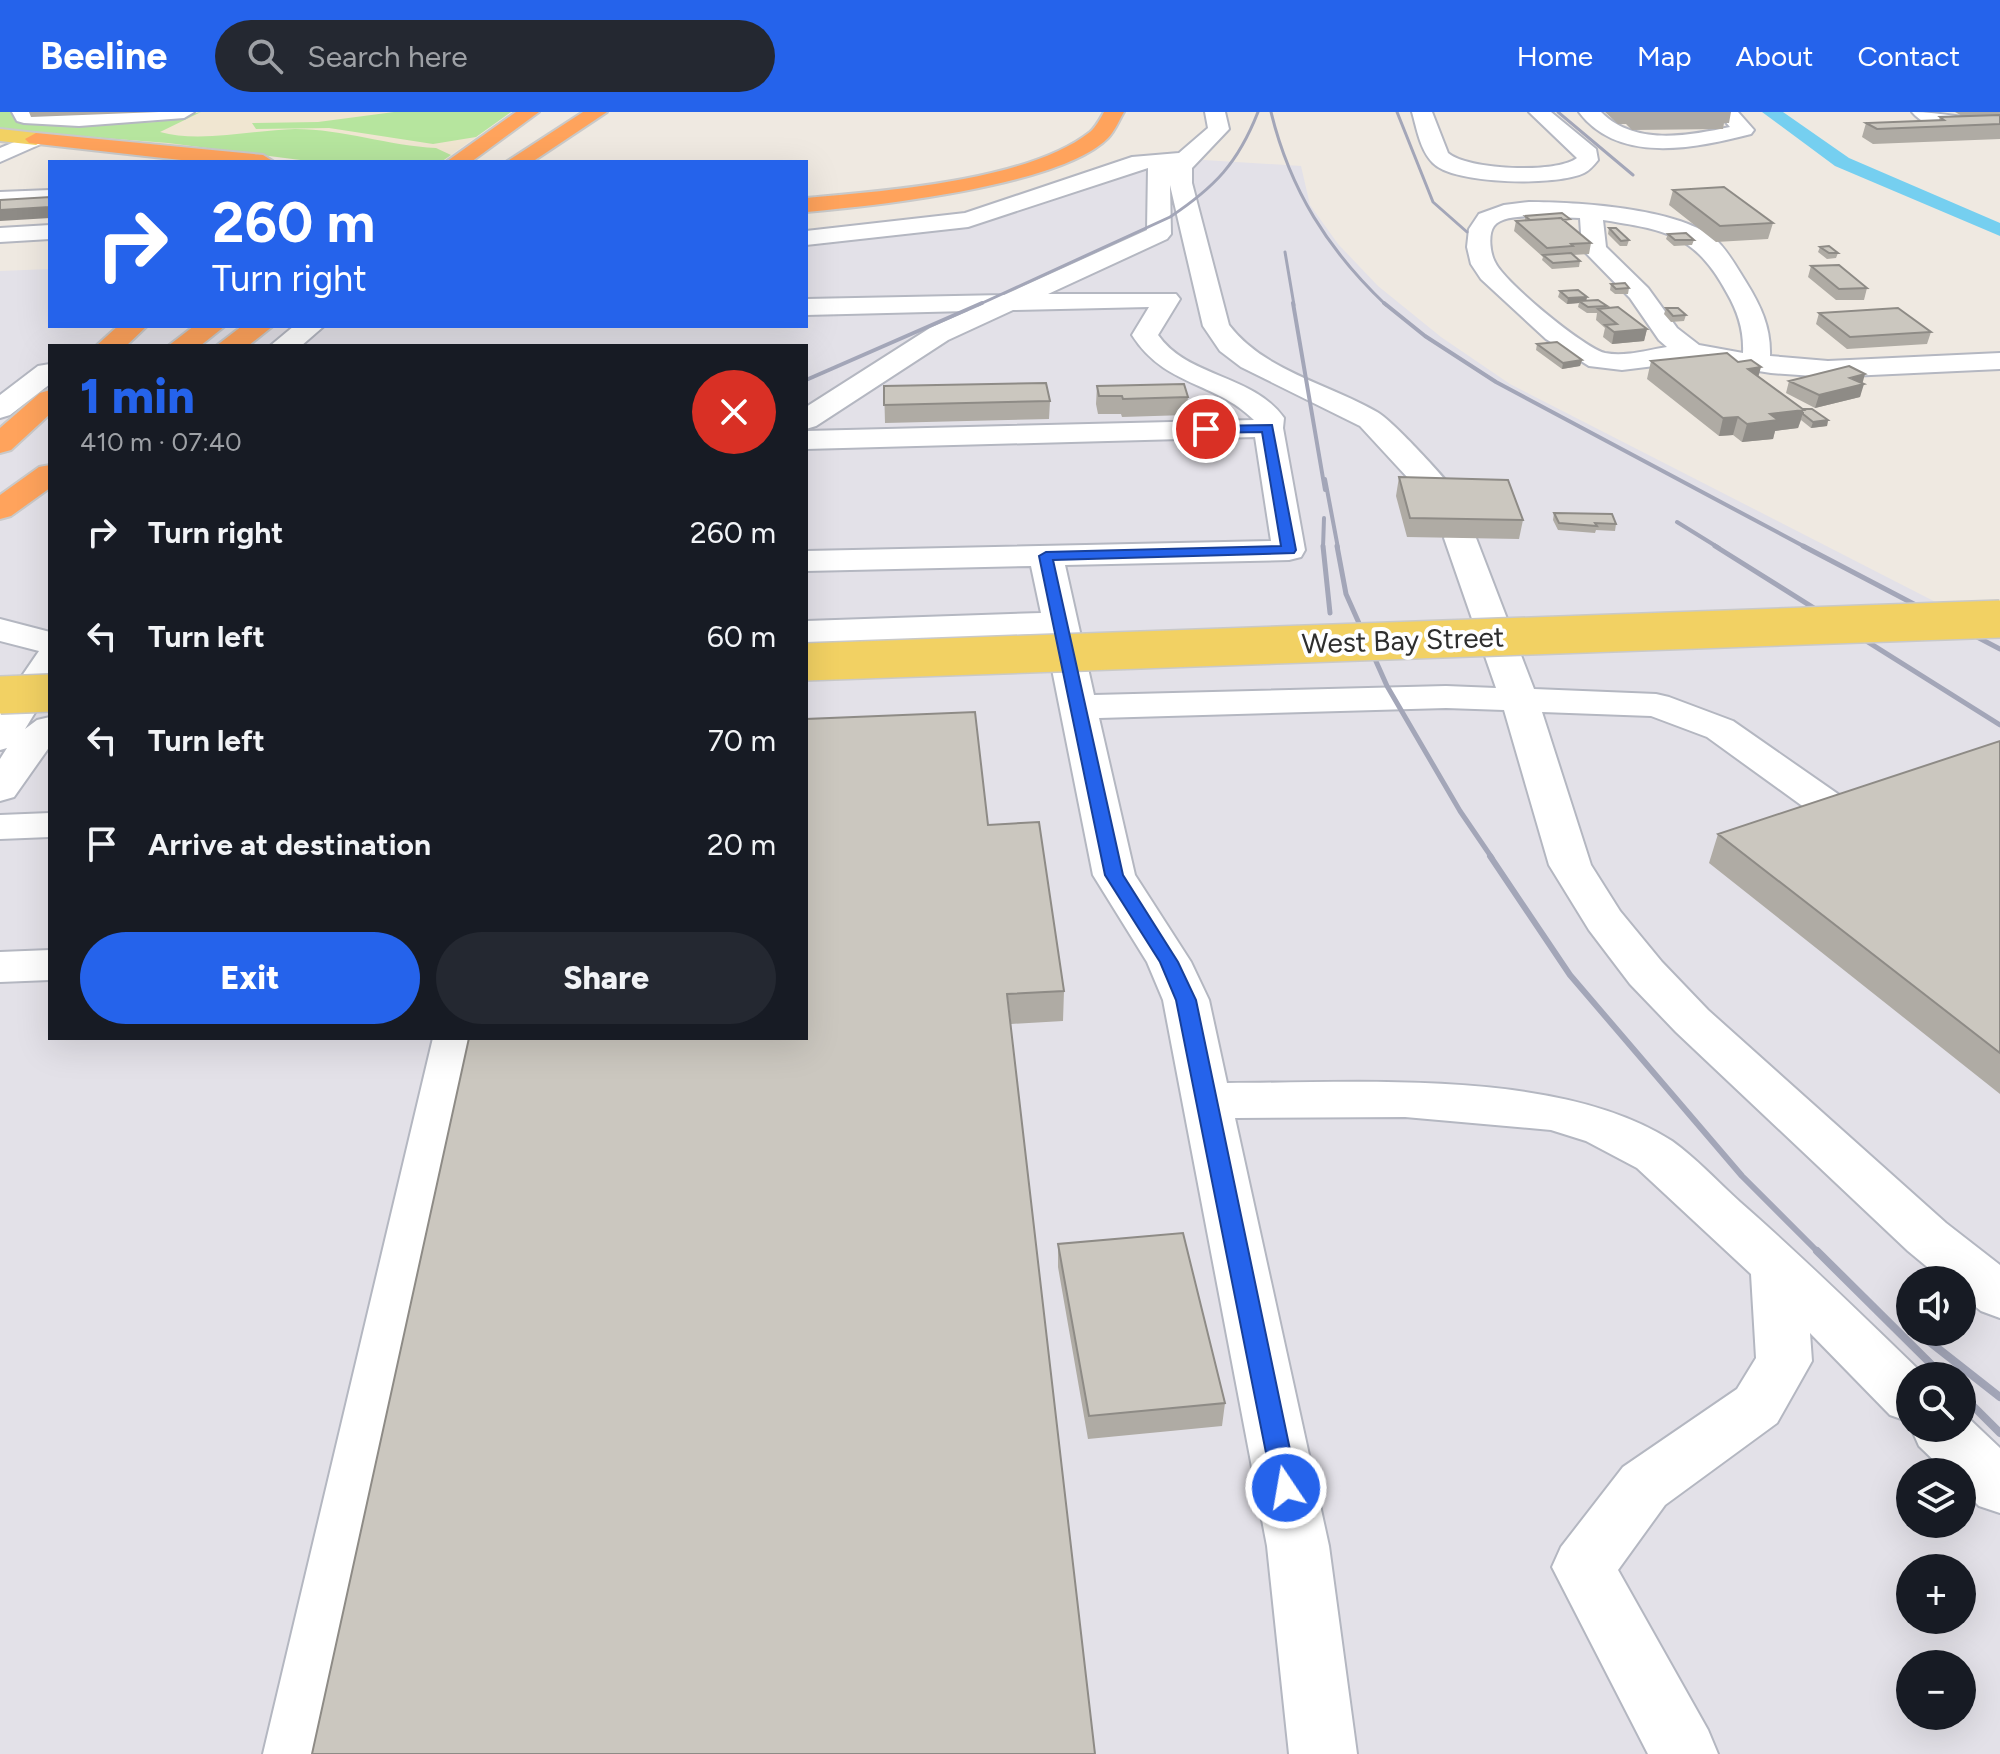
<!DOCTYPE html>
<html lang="en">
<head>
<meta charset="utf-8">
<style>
	body { margin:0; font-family:Figtree,sans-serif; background:#242831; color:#f1f3f6; height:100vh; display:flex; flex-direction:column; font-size:30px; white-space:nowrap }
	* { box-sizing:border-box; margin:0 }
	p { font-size:26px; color:#9ea1a6 }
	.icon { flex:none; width:44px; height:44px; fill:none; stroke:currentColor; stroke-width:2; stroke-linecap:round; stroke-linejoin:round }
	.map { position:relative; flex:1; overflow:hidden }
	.side { position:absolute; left:48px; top:232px; width:760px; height:696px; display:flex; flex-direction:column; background:#171b24; border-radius:0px; box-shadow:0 8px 32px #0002 }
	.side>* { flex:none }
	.hud { position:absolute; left:48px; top:48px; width:760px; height:168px; border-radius:0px; box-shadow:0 8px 32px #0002; background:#2563eb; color:#fff; overflow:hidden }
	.buttons { position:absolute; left:1896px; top:1154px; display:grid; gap:16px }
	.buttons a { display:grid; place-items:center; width:80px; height:80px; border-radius:50%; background:#171b24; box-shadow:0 8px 32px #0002; font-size:40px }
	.pin { position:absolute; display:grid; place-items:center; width:68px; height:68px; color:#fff; margin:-34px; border:4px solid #fff; border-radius:50%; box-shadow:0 2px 8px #0007 }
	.me { position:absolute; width:88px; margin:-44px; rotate:348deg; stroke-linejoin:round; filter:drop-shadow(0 0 6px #0008) }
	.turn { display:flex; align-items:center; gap:28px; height:168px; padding:0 32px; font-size:36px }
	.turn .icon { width:104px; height:104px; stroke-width:2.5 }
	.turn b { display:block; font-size:56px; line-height:68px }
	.round { display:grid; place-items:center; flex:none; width:84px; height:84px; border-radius:42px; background:#242831 }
	.summary { display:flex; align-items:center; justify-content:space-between; height:136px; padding:0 32px }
	h1 { font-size:48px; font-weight:800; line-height:60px; color:#2563eb }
	.primary-button { display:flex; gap:16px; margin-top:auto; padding:16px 32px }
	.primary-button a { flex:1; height:92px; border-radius:48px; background:#2563eb; color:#fff; font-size:32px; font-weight:800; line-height:92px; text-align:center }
	.primary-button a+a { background:#242831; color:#f1f3f6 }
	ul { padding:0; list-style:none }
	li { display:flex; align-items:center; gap:24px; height:104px; padding:0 32px }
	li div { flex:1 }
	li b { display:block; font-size:30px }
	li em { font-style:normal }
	header { display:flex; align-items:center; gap:48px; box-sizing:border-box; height:112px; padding:0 40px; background:#2563eb; color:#fff }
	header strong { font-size:38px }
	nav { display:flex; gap:44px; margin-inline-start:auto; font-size:28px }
	.search { width:560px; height:72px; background:#242831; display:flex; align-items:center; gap:20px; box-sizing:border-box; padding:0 28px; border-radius:44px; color:#9ea1a6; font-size:30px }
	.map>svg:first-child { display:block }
</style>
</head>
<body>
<header>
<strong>Beeline</strong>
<div class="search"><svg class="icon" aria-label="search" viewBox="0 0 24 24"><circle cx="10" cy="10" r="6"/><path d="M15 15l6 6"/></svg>Search here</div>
<nav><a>Home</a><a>Map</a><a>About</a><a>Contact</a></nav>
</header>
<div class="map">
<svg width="2000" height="1642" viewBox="0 0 2000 1642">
	<rect width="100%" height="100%" fill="#efe9e1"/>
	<!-- industrial -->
	<path fill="#e3e1e8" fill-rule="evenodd" d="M1140 44 1301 54 1310 93 1338 132 1378 174 1441 225 1510 272 2000 523V1642H0V159L50 157V214H806V121L962 104ZM50 234H806V926H50ZM1910 1168H1962V1220H1910ZM1910 1264H1962V1316H1910ZM1910 1360H1962V1412H1910ZM1910 1456H1962V1508H1910ZM1910 1552H1962V1604H1910Z"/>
	<!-- education -->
	<path fill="#f0e6d1" d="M0 0H511L441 50H316L153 30 0 18Z"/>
	<!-- green -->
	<path fill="#b6e59e" d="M0 0H12L17 7 104 12 157 10 201 0 160 20C199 31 255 18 295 17 343 17 389 34 436 36L451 43 441 50H316L168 31 0 18Z
		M394 0H511L476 25 433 32 329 16 256 17 252 11 318 10Z"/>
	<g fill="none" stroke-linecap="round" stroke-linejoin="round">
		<!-- canal -->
		<path fill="#75cff0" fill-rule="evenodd" d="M1762 0H1783L1849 46 2000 111V124L1835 54Z"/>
		<defs>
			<path id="minor" d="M12 0H194L184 6 79 14 24 11 17 9Z
				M1205 0H1225L1229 17 1192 56V71L1229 213C1264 259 1329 272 1377 300 1393 309 1448 369 1459 385L1454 392 1443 394 1432 392 1360 314 1241 255 1220 239 1203 214 1170 73 1171 122 1167 127 1048 182H1176L1180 187 1158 223C1188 266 1253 262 1284 306L1283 316 1305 438 1301 445 1289 448 1065 453 1094 583 1446 574 1496 576 1444 426 1448 419 1460 416 1472 419 1476 426 1534 577 1656 582 1669 585 1733 609 1858 696 1864 705 1858 714 1844 717 1830 714 1707 625 1651 604 1542 600 1591 753 1620 799 1662 850 1708 898 1946 1111 2000 1153V1206L1981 1199 1962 1184V1168H1943L1908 1139 1676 920 1630 872 1589 818 1549 753 1504 598 1446 596 1099 606 1135 763 1191 850 1209 888 1227 971C1358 971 1560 956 1672 1029 1696 1046 1718 1070 1740 1090 1804 1146 1864 1205 1925 1264H1910V1310L1890 1303 1810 1221 1812 1249 1777 1311 1665 1393 1618 1458 1708 1618 1718 1642H1648L1552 1455 1561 1435 1623 1355 1737 1277 1756 1246 1751 1162 1637 1056 1586 1029 1551 1018 1405 1005 1235 1006 1329 1434 1357 1642H1289L1267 1434 1163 888 1147 850 1093 763 1045 522 806 531V509L1041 501 1031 454 806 459V439L1271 429 1255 325 806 337V319L1254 308C1215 269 1165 275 1132 223L1149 195 1013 198 948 228 816 314 806 317V295L930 216 968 199 806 203V187L1004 183 1147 118 1148 56 968 115 806 133V119L965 101 1132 45 1179 41 1208 16Z
				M1412 0H1432L1448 41C1468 58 1556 62 1577 46L1529 0H1551L1596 37 1598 48C1594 53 1590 58 1584 61 1558 74 1454 73 1433 51 1420 38 1417 17 1412 0Z
				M1579 0H1601C1635 34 1687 24 1730 15L1717 0H1738L1754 18 1751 22C1696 36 1619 53 1579 0Z
				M1912 0C1942 0 1969 8 2000 8V20C1973 20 1931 23 1912 0Z
				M36 21 47 27 43 31 0 50V36Z
				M50 78V92L0 94V80Z
				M1529 90C1577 90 1676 96 1714 126 1727 137 1737 156 1746 170 1761 194 1771 216 1770 244L1828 249 2000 241V257L1828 265 1771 261 1695 249 1622 258 1589 254 1546 227 1481 167 1471 152 1467 135 1469 117 1479 102 1504 93ZM1529 104 1580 106 1582 137 1630 186 1659 228 1667 235C1648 238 1625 245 1605 241 1584 236 1504 170 1495 150 1490 141 1488 122 1494 114 1501 105 1519 105 1529 104ZM1603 108C1666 118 1695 122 1727 181 1738 200 1744 218 1743 241L1699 233 1677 216 1648 176 1606 135Z
				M50 113V127L0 130V116Z
				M294 214H324L301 234H270Z
				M50 252V272L10 303 0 306V283L38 254Z
				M0 507 50 520V576L25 617 37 608 50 605V634L14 685 0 689V647L7 636 0 638V596L39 539 0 529Z
				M50 701V725L0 727V703Z
				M50 838V868L0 870V840Z
				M433 926H481L331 1642H263Z
				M1962 1300 2000 1336V1401L1979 1394 1962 1377V1360H1946L1919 1334 1911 1316H1962Z"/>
			<path id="major" d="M0 17 36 21 47 27 36 33 0 29Z"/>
			<path id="highway" d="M516 0H539L471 50H446Z
				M583 0H607L532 50H506Z
				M1104 0H1124C1119 8 1115 19 1108 26 1061 74 874 94 806 100V86C884 79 1028 69 1090 20 1096 15 1100 7 1104 0Z
				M36 21 263 43 274 50H199L29 31 25 27Z
				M118 214H147L126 234H96Z
				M194 214H225L200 234H168Z
				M242 214H273L248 234H216Z
				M50 278V302L11 338 0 341V316L40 281Z
				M50 353V376L11 404 0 407V383L39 355Z"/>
		</defs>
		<!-- minor casing -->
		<use href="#minor" stroke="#b4b7c1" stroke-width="4"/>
		<!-- major casing -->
		<use href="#major" stroke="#c9c9c9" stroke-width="4"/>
		<!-- highway casing -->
		<use href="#highway" stroke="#c9c9c9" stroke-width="4"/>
		<!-- minor -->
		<use href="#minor" fill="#fff" fill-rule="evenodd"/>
		<!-- major -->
		<use href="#major" fill="#f2d163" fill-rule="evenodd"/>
		<!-- highway -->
		<use href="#highway" fill="#ffa35c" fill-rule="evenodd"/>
		<!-- rail-far4 -->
		<path stroke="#a3a6b8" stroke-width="3" d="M1271 0C1290 78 1328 138 1386 193
			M1397 0 1433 90 1467 120
			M1558 0 1633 63
			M1285 140 1294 193
			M978 193 1170 105C1215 75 1238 51 1258 0"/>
		<!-- rail-far3 -->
		<path stroke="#a3a6b8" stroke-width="4" d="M1293 191 1325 378
			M1384 191 1425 224 1496 270 1807 436
			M806 268 982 191
			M1325 367 1338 436
			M1677 410 1719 436
			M1323 436 1324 406"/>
		<!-- rail-far2 -->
		<path stroke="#a3a6b8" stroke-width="5" d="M1323 434 1330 501
			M1337 434 1346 482 1387 574 1460 699 1492 746
			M1715 434 2000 613
			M1803 434 2000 537
			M0 583 50 565"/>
		<!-- rail-far1 -->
		<path stroke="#a3a6b8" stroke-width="6" d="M1490 744 1570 863 1742 1064 1819 1141"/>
		<!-- rail -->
		<path stroke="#a3a6b8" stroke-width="8" d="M1817 1139 1943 1264
			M1917 1220 2000 1285
			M1962 1283 2000 1321"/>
		<defs>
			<path id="major-bridge" d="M806 550 2000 507
				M0 583 50 581"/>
		</defs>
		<!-- major-bridge casing -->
		<use href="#major-bridge" stroke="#c9c9c9" stroke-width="40" stroke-linecap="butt"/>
		<!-- major-bridge -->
		<use href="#major-bridge" stroke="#f2d163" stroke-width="37"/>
	</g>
	<!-- wall -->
	<path fill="#afaba4" d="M29 0H159L31 5Z
		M1605 0H1731L1729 11H1724L1723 17 1632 18 1626 12H1618Z
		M1955 0H2000V27L1873 32 1862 25 1866 11 1939 8 1940 5 1962 4Z
		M1673 78 1773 111 1768 127 1716 130 1669 93Z
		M1525 104 1569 112 1591 131 1589 142 1573 143 1580 149 1579 155 1552 157 1542 148 1543 145 1514 119 1516 109 1525 108Z
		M1609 116 1629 128 1627 134H1620L1608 122Z
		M1668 122 1694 128 1692 133 1674 134 1666 127Z
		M1820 135 1838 141 1836 146 1827 147 1818 140Z
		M1811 154 1867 176 1864 188H1836L1808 165Z
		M1611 172 1629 176 1628 182H1615L1610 178Z
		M1560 179 1587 185 1586 188 1607 194 1606 196 1647 217 1644 229 1612 232 1603 225 1605 216 1596 208 1597 201H1587L1578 195 1579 191 1567 192 1558 185Z
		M1666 196 1686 203 1684 209 1671 210 1664 202Z
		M1819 201 1931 220 1927 232 1847 237 1816 212Z
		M1537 232 1582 248 1580 254 1562 257 1536 238Z
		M1651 249 1758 264 1803 297 1828 308 1827 314 1811 316 1801 308 1798 316 1775 319 1773 327 1742 330 1733 323 1719 324 1647 267Z
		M1789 269 1862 272 1860 285 1815 296 1786 281Z
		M884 274 1050 289 1049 307 885 311Z
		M1097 274 1188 285 1186 303 1122 305 1121 302H1098L1096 292Z
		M1399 365 1523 408 1519 427 1407 425 1396 384Z
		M1554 401 1616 412 1615 419 1596 418 1595 421 1558 418 1553 408Z
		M2000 629V982L1709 751 1718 722Z
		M988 713 1064 879 1063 909 1011 912Z
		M1058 1132 1225 1291 1222 1314 1088 1327 1058 1155Z"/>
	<!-- shaded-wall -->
	<path fill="#8e8b86" d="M50 95V106L0 109V98Z
		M1587 185 1586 190 1579 189V191L1567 192 1568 186Z
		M1647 217 1644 229 1612 232 1614 220Z
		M1582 248 1580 254 1562 257 1563 251Z
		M1761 255 1756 273 1748 257Z
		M1865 262 1862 273 1864 272 1860 285 1815 296 1819 283 1850 266Z
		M1804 298 1798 316 1775 319 1773 327 1742 330 1747 312 1770 302Z
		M1738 305 1733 323 1719 324 1723 306Z
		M1828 308 1827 314 1811 316 1813 310Z"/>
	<!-- building -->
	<path fill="#cbc7bf" stroke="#8e8b86" stroke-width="2" d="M2000 3V12L1877 17 1866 11 1944 8 1940 5Z
		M1724 75 1773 111 1720 114 1673 78Z
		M50 85V95L0 98V88Z
		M1562 101 1570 107 1563 108 1561 106 1530 108 1525 104Z
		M1561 106 1591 131 1571 132 1573 134 1547 136 1516 109Z
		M1609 116H1616L1629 128 1621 129Z
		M1686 121 1694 128H1675L1668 122Z
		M1829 134 1838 141H1829L1820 135Z
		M1571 141 1580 149 1553 151 1543 143Z
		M1839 153 1867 176 1839 177 1811 154Z
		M1625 171 1629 176 1616 177 1611 172Z
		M1578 178 1587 185 1568 186 1560 179Z
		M1598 188 1607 194 1588 195 1579 189Z
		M1618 195 1647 217 1614 220 1605 213 1617 212 1598 197Z
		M1666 196H1678L1686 203 1673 204Z
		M1898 196 1931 220 1850 225 1819 201Z
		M1557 230 1582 248 1563 251 1537 232Z
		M1727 241 1738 250 1751 248 1761 255 1748 257 1804 298 1770 302 1778 308 1747 312 1738 305 1723 306 1651 249Z
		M1849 254 1865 262 1850 266 1864 272 1819 283 1789 269Z
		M1046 271 1050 289 884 293V274Z
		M1184 272 1188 285 1123 287 1122 284H1099L1097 274Z
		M1803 297H1812L1828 308 1813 310 1803 302Z
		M1399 365 1508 368 1523 408 1410 406Z
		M1554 401 1612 402 1616 412 1595 411 1597 414 1559 411Z
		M975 600 988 713 1039 710 1064 879 1007 882 1095 1642H312L469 926H806V607Z
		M2000 629V941L1718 722Z
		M1183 1121 1225 1291 1089 1304 1058 1132Z"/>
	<!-- route -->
	<path fill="#2563eb" stroke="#184099" stroke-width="2" d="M1272 313 1296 438 1294 441 1053 448 1123 763 1178 850 1196 888 1298 1376 1295 1383 1286 1386 1277 1383 1273 1376 1176 888 1160 850 1105 763 1039 444 1046 440 1281 434 1262 320 1206 321 1200 317 1206 314Z"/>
	<g text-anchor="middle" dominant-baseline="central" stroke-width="8" stroke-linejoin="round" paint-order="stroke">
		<!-- street labels -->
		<g font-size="28" fill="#2e2e2e" stroke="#fff">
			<text transform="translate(1403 528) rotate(-2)">West Bay Street</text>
		</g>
	</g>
</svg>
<div class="buttons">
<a><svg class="icon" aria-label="sound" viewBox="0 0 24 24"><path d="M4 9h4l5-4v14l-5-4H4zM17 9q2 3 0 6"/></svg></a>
<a><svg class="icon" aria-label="search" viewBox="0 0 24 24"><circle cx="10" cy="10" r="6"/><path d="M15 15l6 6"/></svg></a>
<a><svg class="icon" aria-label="layers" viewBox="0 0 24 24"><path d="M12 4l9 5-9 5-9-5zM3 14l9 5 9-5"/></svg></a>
<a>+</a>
<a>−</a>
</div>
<div class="pin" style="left:1206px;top:317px;background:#d93025"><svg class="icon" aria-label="arrive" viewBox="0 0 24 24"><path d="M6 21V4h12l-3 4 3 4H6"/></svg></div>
<svg class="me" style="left:1286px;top:1376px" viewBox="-20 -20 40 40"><circle r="17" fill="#2563eb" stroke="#fff" stroke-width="3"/><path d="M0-11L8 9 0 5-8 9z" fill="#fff"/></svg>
<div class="hud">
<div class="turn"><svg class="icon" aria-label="right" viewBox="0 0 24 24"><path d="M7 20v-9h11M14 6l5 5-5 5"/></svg><div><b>260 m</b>Turn right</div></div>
</div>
<section class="side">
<div class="summary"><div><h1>1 min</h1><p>410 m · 07:40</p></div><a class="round" style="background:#d93025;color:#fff"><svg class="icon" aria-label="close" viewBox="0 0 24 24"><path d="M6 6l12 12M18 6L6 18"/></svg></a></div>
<ul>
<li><svg class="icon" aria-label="right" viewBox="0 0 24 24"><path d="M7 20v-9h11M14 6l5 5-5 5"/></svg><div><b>Turn right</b></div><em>260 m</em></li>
<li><svg class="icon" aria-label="left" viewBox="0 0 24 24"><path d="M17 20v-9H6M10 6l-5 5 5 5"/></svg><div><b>Turn left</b></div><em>60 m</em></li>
<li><svg class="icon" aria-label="left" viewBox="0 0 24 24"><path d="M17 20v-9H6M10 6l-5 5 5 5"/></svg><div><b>Turn left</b></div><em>70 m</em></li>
<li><svg class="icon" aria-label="arrive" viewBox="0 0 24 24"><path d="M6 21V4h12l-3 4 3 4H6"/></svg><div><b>Arrive at destination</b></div><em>20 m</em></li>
</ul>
<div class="primary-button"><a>Exit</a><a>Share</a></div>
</section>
</div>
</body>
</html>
